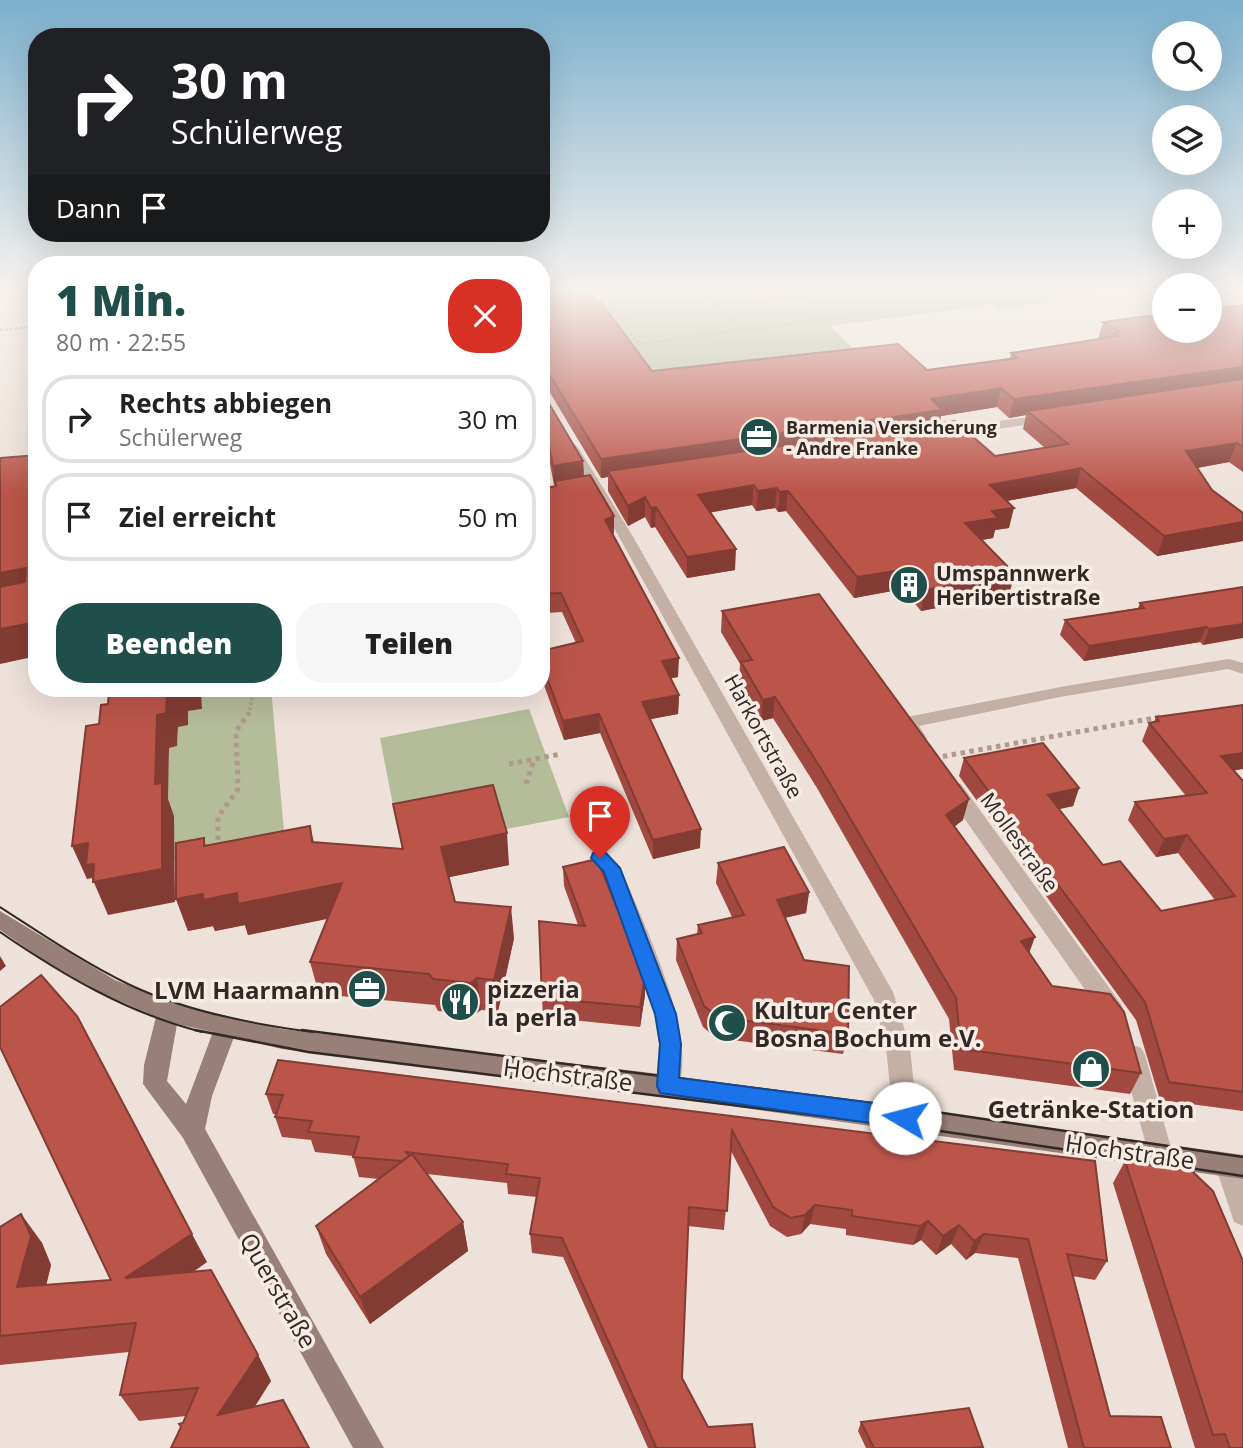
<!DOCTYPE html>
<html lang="de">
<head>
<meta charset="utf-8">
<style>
	body { margin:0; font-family:"Open Sans",sans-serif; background:#f6f6f6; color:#222; height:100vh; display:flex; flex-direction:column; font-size:26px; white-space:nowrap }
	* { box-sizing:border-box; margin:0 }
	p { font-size:23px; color:#767676 }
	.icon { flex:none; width:38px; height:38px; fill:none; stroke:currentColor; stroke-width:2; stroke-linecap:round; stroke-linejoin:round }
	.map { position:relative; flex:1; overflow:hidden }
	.panel { position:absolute; left:28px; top:256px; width:522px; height:441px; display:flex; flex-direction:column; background:#fff; border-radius:28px; box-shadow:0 7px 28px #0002 }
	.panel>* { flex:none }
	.top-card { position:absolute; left:28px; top:28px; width:522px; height:214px; border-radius:28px; box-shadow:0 7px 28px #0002; background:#202124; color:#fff; overflow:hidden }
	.fabs { position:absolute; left:1152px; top:21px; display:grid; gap:14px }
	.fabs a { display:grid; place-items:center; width:70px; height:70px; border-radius:50%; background:#fff; box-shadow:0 7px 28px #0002; font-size:35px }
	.pin { position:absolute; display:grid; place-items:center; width:60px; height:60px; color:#fff; margin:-72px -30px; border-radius:50% 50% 50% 0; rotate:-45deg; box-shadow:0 0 7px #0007 }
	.pin .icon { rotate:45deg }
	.me { position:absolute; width:77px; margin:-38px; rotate:278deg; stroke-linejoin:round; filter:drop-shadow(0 0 5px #0008) }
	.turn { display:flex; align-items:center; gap:24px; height:147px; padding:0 28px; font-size:32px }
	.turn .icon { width:91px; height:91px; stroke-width:2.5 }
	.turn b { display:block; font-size:49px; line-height:60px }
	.then { display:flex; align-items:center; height:66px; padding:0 28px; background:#0003; gap:14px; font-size:26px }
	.round { display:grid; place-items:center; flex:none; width:74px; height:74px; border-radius:28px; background:#f6f6f6 }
	.summary { display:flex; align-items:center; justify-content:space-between; height:119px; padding:0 28px }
	h1 { font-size:42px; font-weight:800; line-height:52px; color:#204f4b }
	.cta { display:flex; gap:14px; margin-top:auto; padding:14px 28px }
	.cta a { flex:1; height:80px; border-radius:28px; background:#204f4b; color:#fff; font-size:28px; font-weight:800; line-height:80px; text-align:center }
	.cta a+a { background:#f6f6f6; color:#222 }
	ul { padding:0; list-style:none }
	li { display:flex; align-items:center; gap:21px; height:88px; margin:0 14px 10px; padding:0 14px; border:4px solid #e0e0e0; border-radius:28px }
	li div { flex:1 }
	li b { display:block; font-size:26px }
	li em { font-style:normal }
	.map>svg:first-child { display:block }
</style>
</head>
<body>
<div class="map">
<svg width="1243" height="1448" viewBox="0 0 1243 1448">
	<rect width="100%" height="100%" fill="#eee1d9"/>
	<!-- green -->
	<path fill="#b5bc9a" d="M583 290H1131L997 310 991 305 830 326 864 359 657 385Z
		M201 688H271L287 864 175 883V861L165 862 169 748 177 746 178 727 188 711 202 709Z
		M529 709 569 817 501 830 399 836 380 738Z"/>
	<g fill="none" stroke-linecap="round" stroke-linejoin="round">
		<!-- path-far2 -->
		<path stroke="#b09a90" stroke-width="2.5" stroke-dasharray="2.5 2.5" stroke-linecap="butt" d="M598 290 618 318 848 290
			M701 290 744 330
			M709 297 765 290
			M618 318 639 344 923 306 905 290
			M0 330 37 326"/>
		<!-- path-far1 -->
		<path stroke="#b09a90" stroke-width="3.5" stroke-dasharray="2.5 2.5" stroke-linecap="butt" d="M249 715 254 688"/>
		<!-- path -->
		<path stroke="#b09a90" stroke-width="5" stroke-dasharray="4.5 4.5" stroke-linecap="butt" d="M934 758 1160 717
			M509 764 561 754
			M526 784 534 760
			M218 849V817L238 789 236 731 249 713"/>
		<!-- lane -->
		<path fill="#c5b0a6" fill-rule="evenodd" d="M1210 662 1216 663 1218 667 1216 671 1060 697 919 726 927 738 918 744 912 742 898 723 907 717 1060 687Z
			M954 783 961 784 1121 1004 1124 1011 1121 1018 1113 1020 1105 1018 947 794 945 789 947 784Z
			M1133 1045 1141 1048 1145 1055 1173 1155 1170 1163 1161 1167 1152 1163 1149 1155 1121 1055 1125 1048Z"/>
		<!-- street -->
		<path fill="#c5b0a6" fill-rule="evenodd" d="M1049 414 1053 415V421L942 437 936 433 942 429Z
			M572 443 578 447 632 535 893 992 910 1047 917 1117 914 1125 905 1128 896 1125 893 1117 886 1047 874 1000 618 535 566 447Z
			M1229 659 1243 663V674L1228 669 1210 672 1202 667 1204 663Z
			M600 851 607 853 621 868C642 922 702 1039 676 1093L668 1097 660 1093 656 1086 659 1044 655 1014 602 872 590 858 593 853Z
			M1228 1153 1237 1157 1243 1173V1226L1234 1222 1215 1165 1219 1157Z"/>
		<!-- secondary -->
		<path fill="#987f78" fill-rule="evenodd" d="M0 911 115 980 172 1003 282 1029 668 1075 1243 1155V1179L668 1097 282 1049 234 1037 212 1096 205 1129 384 1448H353L183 1138 143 1084 144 1065 156 1017 99 992 46 962 0 930ZM177 1024 213 1032 186 1104 167 1081Z"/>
		<!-- tram-far1 -->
		<path stroke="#322826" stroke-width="2" d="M0 907C42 934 83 962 128 984 184 1011 251 1024 313 1032
			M0 932C63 975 127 1013 202 1032"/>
		<!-- tram -->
		<path stroke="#322826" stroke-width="2.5" d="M195 1030 308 1052 940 1131 1243 1176
			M302 1030 895 1106 1243 1157"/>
	</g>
	<!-- wall -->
	<path fill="#a14940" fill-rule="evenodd" d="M21 290H37V297Z
		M541 290 596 301 652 371 927 370 1010 359 1011 353 1098 339 1103 322 1243 305V472L1229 462 1197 468 1212 490 1243 513V541L1157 556 1076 488 1007 501 1009 528 995 530 993 538 982 540 1009 594 921 611 903 589 854 598 786 511 778 512 775 508 756 511 752 505 711 512 735 570 687 578 655 527 651 528 645 517 628 526 608 491V477L601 478 549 391 541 387ZM997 407 1009 418 1026 415 1023 429 1045 448 995 456 939 423 941 416Z
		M541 390 583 461 584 476 614 533 612 534 678 677 671 678 679 695 678 714 650 719 700 848 653 859 600 733 564 740 541 677V651L576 643 562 612 545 613 541 604V489L555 487V485H554L550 464 541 465Z
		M1243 587 1203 645 1200 642 1084 661 1060 635 1065 620 1138 608 1140 603Z
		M722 611 963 820 954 827 1029 953 1052 986 1141 1073 1130 1094 954 1070 949 1019 817 788 773 718 761 721 739 682 740 664 721 632Z
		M1156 717 1234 771 1243 781V1111L1160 1100 1136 1020 959 776 964 758 1079 788 1073 806 1059 809 1103 865 1161 911 1215 900 1178 853 1156 857 1128 820 1135 802 1186 796 1142 741 1149 723 1154 722Z
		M393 804 509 865 449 877 455 902 514 938 498 1011 481 1010 475 1014 438 1011 435 1005 319 994 310 962 327 919 248 935 245 925 215 931 213 926 188 931 176 899 204 838 206 846 310 826 314 842 402 849Z
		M718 863 809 892 806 913 785 918 804 960 848 1034 843 1054 716 1038 703 1027 676 960 677 939 697 934 698 925 732 917 716 883Z
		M563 867 645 995 640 1027 543 1017 542 998 578 925 564 886Z
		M278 1060 1095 1161 1107 1261 1095 1280 1072 1276 1110 1416 1171 1448H1068L1018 1258 975 1253 966 1260 951 1244 936 1255 921 1240 913 1245 846 1235V1229L810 1224 801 1234 787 1237 770 1226 731 1151 724 1230 688 1226 682 1378 708 1427 755 1448H648L563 1257 532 1253 530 1234 537 1197 508 1194 507 1183 427 1174 463 1222 468 1251 370 1324 326 1254 316 1226 379 1179 359 1177 353 1156 315 1152 311 1140 282 1137 275 1117 276 1114H273L266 1094Z
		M1125 1161 1243 1448H1195L1113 1183Z
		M21 1214 42 1243 51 1265 46 1285 111 1280 207 1262 193 1272 258 1355 271 1381 183 1423 186 1416 139 1421 120 1395 129 1352 0 1365V1227Z
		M861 1422 983 1447 982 1448H866L858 1431Z"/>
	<!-- shaded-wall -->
	<path fill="#833c34" d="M1243 367V384L1027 411 1026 415 1009 418 1014 399Z
		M1001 388 997 407 941 416 939 428 608 471V477L601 478V459L931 399Z
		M1237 443 1229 462 1180 471 1186 451Z
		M549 445 550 464 541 465V446Z
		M583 461 584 481H555V485H554L553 466Z
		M1081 468 1076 488 985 505 990 485Z
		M754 485 752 505 697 515 698 495Z
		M777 488 775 508 756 511 758 491Z
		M788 491 786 511 778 512 780 492Z
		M645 497V517L628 526V506Z
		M656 507 655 527 651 528V508Z
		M1014 508 1009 528 995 530 993 538 961 543 965 523 992 511Z
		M614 516V533L605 538V520Z
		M1243 522V541L1157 556 1164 536Z
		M736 549 735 570 687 578V557Z
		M26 568 37 594 0 607V573Z
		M907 569 903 589 854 598 857 577Z
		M1015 574 1009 594 921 611 925 590Z
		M37 622V656L0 664V629Z
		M1243 624V638L1203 645 1209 629Z
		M1206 627 1200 642 1084 661 1089 646Z
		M679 658 678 677 661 680 662 661Z
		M178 688H204H201L202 709 188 711V725L178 727 177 746 169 748 168 799 174 816 175 902 108 915 92 878 87 879 72 846 88 843 155 784 157 715 167 695Z
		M679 695 678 714 641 721 642 702Z
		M775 697 773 718 761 721 763 700Z
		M599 714 600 733 564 740 563 721Z
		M1243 753V769L1213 774 1221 756Z
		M1079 788 1073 806 1041 813 1048 795Z
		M969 799 963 820 940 837 946 815Z
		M701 829 700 848 653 859V840Z
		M507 833 509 865 445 878 441 847Z
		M1187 835 1178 853 1156 857 1164 839Z
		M342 883 349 914 248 935 245 925 215 931 213 926 188 931 176 899 203 894 237 893Z
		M809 892 806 913 774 920 777 900Z
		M511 907 514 938 498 1011 494 980Z
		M1035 937 1027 959 1021 941Z
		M0 956 6 966 0 971Z
		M645 976V995L640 1027V1007Z
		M477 978 481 1010 475 1014 471 983Z
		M815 1205 810 1224 801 1234 805 1215Z
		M21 1214 42 1243 51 1265 39 1315 17 1287Z
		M928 1221 921 1240 913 1245 920 1226Z
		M463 1222 468 1251 370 1324 360 1297Z
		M959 1225 951 1244 936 1255 943 1236Z
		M192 1234 207 1262 143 1306 125 1278Z
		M984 1234 975 1253 966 1260 974 1241Z
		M258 1355 271 1381 234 1440 218 1415Z"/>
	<!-- building -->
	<path fill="#bb554a" stroke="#833c34" stroke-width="2" d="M541 290H589L596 301H600L652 371 898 344 927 370 1017 358 1011 353 1118 336 1114 333 1120 332 1103 322 1164 314V331H1209V309L1243 305V367L1014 399 1001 388 985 391 931 399 942 410 601 459 548 372 541 369Z
		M1243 379V447L1237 443 1186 451 1212 490 1243 513V522L1164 536 1081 468 990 485 1014 508 992 511 998 518 965 523 1015 574 925 590 907 569 857 577 788 491 780 492 777 488 758 491 754 485 698 495 736 549 687 557 656 507 651 508 645 497 628 506 608 471 955 421 995 456 1068 444 1027 411Z
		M541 390 583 461 553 466 549 445 541 446Z
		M37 455V622L0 629V587L25 582 26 568 0 573V458Z
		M590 475 614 516 605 520 679 658 662 661 679 695 642 702 701 829 653 840 599 714 563 721 541 661V651L583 641 561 593 544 594 541 588V489L556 486 555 481Z
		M1243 587V624L1209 629 1206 627 1089 646 1065 620 1144 608 1140 603Z
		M819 594 969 799 946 815 1035 937 1021 941 1052 986 1110 994 1124 1012 1141 1073 961 1049 956 998 820 767 775 697 763 700 741 662 752 660 722 611Z
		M123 688H178V693L167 695 166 713 157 715 155 784 162 783V869L93 882 94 864 86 865 88 843 72 846 86 726 99 724 101 705 108 704 109 690Z
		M1243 705V753L1221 756 1243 781V1092L1169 1082 1145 1002 964 758 1043 743 1079 788 1048 795 1103 865 1120 861 1161 911 1235 896 1187 835 1164 839 1135 802 1207 793 1149 723 1159 721 1156 717Z
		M493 785 507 833 441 847 455 902 511 907 494 980 477 978 471 983 433 979 429 974 310 962 342 883 238 904 237 893 203 900V894L176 899V843L204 838V846L310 826 312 842 403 849 393 804Z
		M784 847 809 892 777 900 804 960 849 966 848 1034 718 1017 704 1006 677 939 702 933 698 925 744 915 718 863Z
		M597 859 645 976 640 1007 542 998 539 921 585 926 563 867Z
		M41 975 77 1016 192 1234 125 1278 211 1270 258 1355 218 1415 283 1400 309 1448H171L181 1427 179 1424 183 1423 198 1388 120 1395 136 1323 0 1336V1227L21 1214 31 1236 17 1287 111 1280 0 1047V1007Z
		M278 1060 1095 1161 1107 1261 1067 1254 1110 1416 1161 1417 1171 1448H1084L1028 1239 984 1234 974 1241 959 1225 943 1236 928 1221 920 1226 852 1216V1210L815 1205 805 1215 791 1218 773 1207 732 1130 727 1211 689 1207 682 1378 708 1427 752 1424 755 1448H653L656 1447 562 1238 530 1234 540 1178 506 1174 508 1164 406 1152 409 1156 402 1161 353 1157 359 1137 308 1132 312 1121 275 1117 283 1095 266 1094Z
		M412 1154 463 1222 360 1297 316 1226Z
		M1125 1161 1192 1171 1213 1191 1243 1261V1448H1230L1225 1434 1213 1435Z
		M969 1408 983 1447 971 1448H874L861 1422Z"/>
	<!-- sky -->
	<linearGradient id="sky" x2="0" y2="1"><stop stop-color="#7cb0cd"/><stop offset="0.59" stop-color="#f7f2ee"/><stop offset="1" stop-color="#f7f2ee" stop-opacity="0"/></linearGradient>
	<rect width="1243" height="492" fill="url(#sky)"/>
	<!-- route -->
	<path fill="#1a73e8" stroke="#114b97" stroke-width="2" d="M600 851 606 853 620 868 676 1014 681 1044 679 1078 905 1107 913 1110 916 1118 913 1125 905 1128 660 1093 657 1086 660 1044 655 1014 604 872 591 858 593 853Z"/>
	<!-- icons -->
	<defs>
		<symbol id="office-disc" viewBox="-11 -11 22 22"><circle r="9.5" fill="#204f4b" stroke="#f7ece4"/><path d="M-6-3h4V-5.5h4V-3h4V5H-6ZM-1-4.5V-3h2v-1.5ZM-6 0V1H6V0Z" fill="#fff"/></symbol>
		<symbol id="building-disc" viewBox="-11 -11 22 22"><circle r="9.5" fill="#204f4b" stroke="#f7ece4"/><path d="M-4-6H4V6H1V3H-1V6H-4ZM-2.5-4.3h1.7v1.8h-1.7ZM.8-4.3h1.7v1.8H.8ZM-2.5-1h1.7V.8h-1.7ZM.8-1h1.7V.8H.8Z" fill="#fff"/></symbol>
		<symbol id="restaurant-disc" viewBox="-11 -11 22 22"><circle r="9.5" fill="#204f4b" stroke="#f7ece4"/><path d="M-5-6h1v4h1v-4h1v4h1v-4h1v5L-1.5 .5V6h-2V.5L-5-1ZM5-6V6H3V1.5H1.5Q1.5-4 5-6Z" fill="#fff"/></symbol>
		<symbol id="mosque-disc" viewBox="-11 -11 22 22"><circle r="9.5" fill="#204f4b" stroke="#f7ece4"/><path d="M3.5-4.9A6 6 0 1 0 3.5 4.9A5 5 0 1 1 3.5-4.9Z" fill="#fff"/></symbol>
		<symbol id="shop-disc" viewBox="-11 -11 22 22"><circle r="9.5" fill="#204f4b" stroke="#f7ece4"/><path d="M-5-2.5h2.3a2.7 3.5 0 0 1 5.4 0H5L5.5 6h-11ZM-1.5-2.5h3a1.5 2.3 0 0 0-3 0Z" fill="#fff"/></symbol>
	</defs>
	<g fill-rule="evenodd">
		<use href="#office-disc" x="737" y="415" width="44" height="44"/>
		<use href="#building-disc" x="887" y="563" width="44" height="44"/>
		<use href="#office-disc" x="345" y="967" width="44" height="44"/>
		<use href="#restaurant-disc" x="438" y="980" width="44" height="44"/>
		<use href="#mosque-disc" x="705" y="1001" width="44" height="44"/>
		<use href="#shop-disc" x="1069" y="1047" width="44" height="44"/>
	</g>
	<g text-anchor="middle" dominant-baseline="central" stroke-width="7" stroke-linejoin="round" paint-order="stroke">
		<!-- far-poi labels -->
		<g font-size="18" font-weight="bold" fill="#322826" stroke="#f7ece4" text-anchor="start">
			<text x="786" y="427">Barmenia Versicherung<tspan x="786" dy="21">- Andre Franke</tspan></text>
		</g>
		<!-- poi labels -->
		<g font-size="21" font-weight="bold" fill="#322826" stroke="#f7ece4" text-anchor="start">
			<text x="936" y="573">Umspannwerk<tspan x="936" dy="24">Heribertistraße</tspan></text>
		</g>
		<!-- street labels -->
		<g font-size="21" fill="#322826" stroke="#f7ece4">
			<text transform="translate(764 736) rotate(61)">Harkortstraße</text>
			<text transform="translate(1020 842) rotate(54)">Mollestraße</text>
		</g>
		<!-- near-poi labels -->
		<g font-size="24" font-weight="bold" fill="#322826" stroke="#f7ece4" text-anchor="start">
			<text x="487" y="988">pizzeria<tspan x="487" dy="28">la perla</tspan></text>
			<text x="340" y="989" text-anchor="end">LVM Haarmann</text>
			<text x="754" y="1009">Kultur Center<tspan x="754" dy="28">Bosna Bochum e.V.</tspan></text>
			<text x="1091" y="1108" text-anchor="middle">Getränke-Station</text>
		</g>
		<!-- near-street labels -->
		<g font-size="24" fill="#322826" stroke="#f7ece4">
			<text transform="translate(568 1074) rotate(7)">Hochstraße</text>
			<text transform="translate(1130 1151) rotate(8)">Hochstraße</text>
			<text transform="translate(279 1290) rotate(60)">Querstraße</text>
		</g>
	</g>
</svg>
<div class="fabs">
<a><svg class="icon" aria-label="search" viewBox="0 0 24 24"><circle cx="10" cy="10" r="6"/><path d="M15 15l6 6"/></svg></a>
<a><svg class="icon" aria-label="layers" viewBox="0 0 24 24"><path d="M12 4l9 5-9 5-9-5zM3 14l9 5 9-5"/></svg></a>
<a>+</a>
<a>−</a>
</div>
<div class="pin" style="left:600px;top:858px;background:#d93025"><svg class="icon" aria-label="arrive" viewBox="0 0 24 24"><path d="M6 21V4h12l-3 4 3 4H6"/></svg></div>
<svg class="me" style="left:905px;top:1118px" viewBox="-20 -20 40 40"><circle r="19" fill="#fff"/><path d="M0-13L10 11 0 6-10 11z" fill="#1a73e8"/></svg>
<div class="top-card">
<div class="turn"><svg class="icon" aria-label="right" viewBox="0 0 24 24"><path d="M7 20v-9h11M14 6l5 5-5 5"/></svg><div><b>30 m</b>Schülerweg</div></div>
<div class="then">Dann<svg class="icon" aria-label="arrive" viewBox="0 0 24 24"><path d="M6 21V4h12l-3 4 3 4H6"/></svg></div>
</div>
<section class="panel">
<div class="summary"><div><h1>1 Min.</h1><p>80 m · 22:55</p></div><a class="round" style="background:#d93025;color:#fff"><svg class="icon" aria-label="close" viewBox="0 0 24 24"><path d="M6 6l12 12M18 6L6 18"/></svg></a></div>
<ul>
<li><svg class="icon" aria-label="right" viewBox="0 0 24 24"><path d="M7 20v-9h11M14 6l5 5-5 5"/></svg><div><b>Rechts abbiegen</b><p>Schülerweg</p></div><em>30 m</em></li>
<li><svg class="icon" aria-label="arrive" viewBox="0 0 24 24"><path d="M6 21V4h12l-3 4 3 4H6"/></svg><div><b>Ziel erreicht</b></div><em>50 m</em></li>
</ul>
<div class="cta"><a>Beenden</a><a>Teilen</a></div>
</section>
</div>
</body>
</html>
